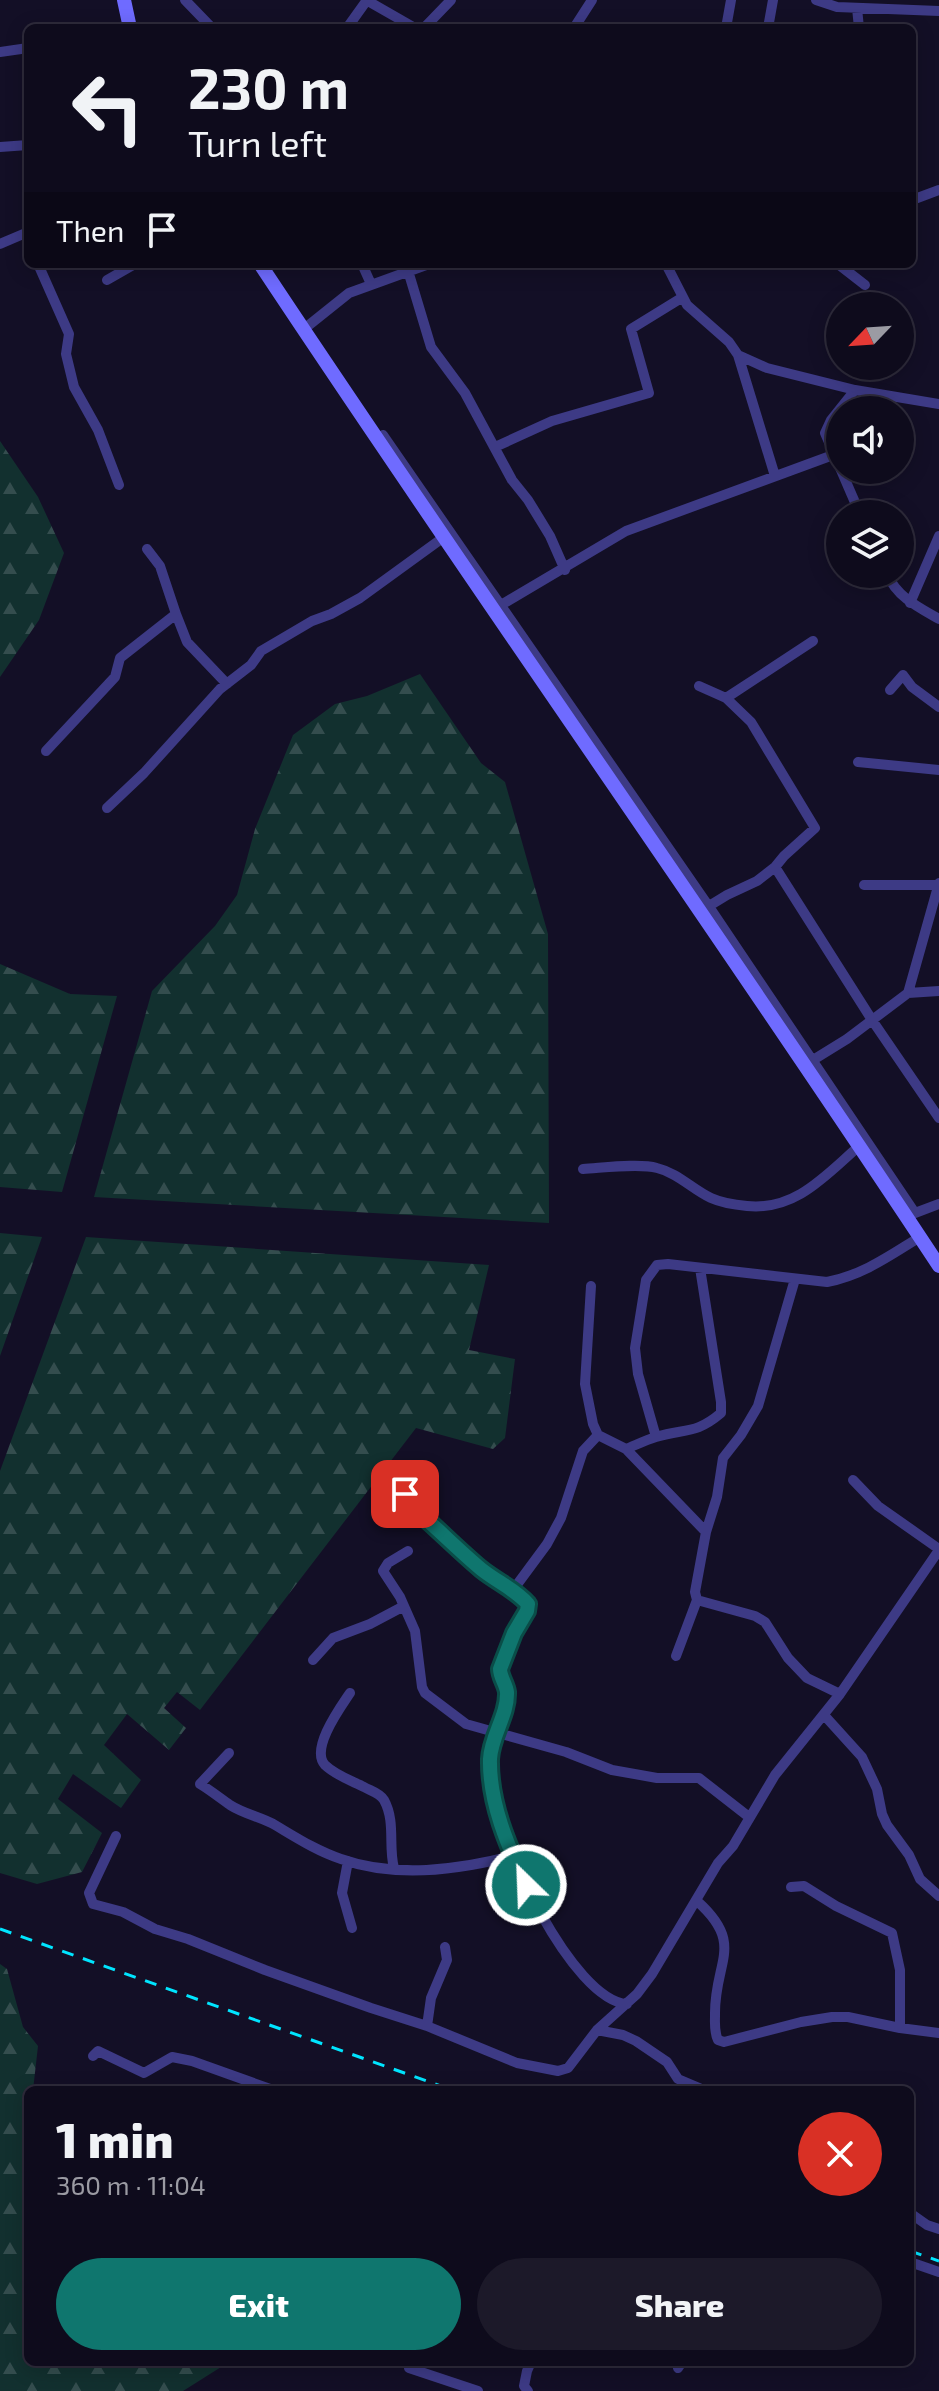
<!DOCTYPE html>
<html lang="en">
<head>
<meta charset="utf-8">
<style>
	body { margin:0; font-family:"Exo 2",sans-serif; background:#1c1929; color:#f1f3f6; height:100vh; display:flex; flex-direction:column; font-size:30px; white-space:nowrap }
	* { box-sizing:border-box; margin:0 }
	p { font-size:26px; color:#9b9ba3 }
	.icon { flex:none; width:44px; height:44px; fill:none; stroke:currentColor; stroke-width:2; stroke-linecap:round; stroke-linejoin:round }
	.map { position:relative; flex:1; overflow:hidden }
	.panel { position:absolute; left:24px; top:2086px; width:890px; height:280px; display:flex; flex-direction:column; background:#0e0b1c; border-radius:12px; box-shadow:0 4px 20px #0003,0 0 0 2px #2e2b3b }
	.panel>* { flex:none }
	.banner { position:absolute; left:24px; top:24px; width:892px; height:244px; border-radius:12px; box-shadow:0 4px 20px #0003,0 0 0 2px #2e2b3b; background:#0e0b1c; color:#f1f3f6; overflow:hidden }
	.needle { width:52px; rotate:245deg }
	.controls { position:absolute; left:826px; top:292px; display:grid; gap:16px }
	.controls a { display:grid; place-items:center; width:88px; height:88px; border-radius:50%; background:#0e0b1c; box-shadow:0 4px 20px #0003,0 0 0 2px #2e2b3b; font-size:40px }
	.pin { position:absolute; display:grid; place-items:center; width:68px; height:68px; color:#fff; margin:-34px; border-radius:16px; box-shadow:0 4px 12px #0006 }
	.me { position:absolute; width:88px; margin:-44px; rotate:336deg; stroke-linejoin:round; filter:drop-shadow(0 0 6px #0008) }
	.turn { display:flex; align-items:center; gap:28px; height:168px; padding:0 32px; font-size:36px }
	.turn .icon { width:104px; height:104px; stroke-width:2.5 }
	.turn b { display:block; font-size:56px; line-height:68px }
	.then { display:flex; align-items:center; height:76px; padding:0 32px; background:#0003; gap:16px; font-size:30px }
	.round { display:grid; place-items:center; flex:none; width:84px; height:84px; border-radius:42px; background:#1c1929 }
	.summary { display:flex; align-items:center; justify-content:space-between; height:136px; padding:0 32px }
	h1 { font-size:48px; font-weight:800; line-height:60px }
	.button { display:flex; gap:16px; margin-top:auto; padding:16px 32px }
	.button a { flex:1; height:92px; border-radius:48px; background:#0f766e; color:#fff; font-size:32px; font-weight:800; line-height:92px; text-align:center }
	.button a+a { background:#1c1929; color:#f1f3f6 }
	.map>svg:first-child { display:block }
</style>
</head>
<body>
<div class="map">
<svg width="939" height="2391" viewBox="0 0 939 2391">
	<defs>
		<pattern id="forest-firs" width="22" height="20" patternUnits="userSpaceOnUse" patternTransform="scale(2)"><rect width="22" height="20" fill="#12302f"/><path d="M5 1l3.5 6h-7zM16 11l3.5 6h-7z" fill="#344d4e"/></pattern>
	</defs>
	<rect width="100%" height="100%" fill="#130f26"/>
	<!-- forest -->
	<path fill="url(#forest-firs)" d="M0 441 38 497 64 553 39 620 0 677Z
		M420 674 481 763 505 782 548 934 549 1223 94 1197 152 991 215 926 237 895 255 829 293 735 335 704 367 696Z
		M0 964 70 994 117 996 62 1192 0 1187Z
		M0 1233 42 1237 0 1356Z
		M86 1237 489 1265 469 1350 515 1359 505 1438 493 1449 416 1428 200 1710 177 1692 164 1708 186 1728 169 1750 127 1714 104 1745 141 1780 121 1808 73 1774 58 1799 102 1833 82 1872 37 1884 0 1873V1471Z
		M0 1964 7 1969 23 2027 38 2046 33 2090H28V2133L23 2179 28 2183V2362H229L183 2391H0Z"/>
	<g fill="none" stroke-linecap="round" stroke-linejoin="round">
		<!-- minor -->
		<path stroke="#3d3a85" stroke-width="10" d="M185 0 212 28
			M366 0 415 28
			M816 0 837 7 939 11
			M857 8 859 28
			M347 28 367 0
			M424 28 451 0
			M574 28 592 0
			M726 28 731 0
			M768 28 773 0
			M0 52 28 48
			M0 147 28 145
			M912 200 939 190
			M0 244 28 232
			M38 264 69 334 66 354 74 387 98 430 119 485
			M362 264 371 284
			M406 264 431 347 465 393 512 480 528 500 550 536 565 570
			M666 264 687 305 729 342 738 355 767 368 855 390 939 404
			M838 264 865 285
			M107 280 135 264
			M309 325 349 293 429 264
			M738 355 775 476
			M855 390 831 420 825 433 860 514
			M383 435 712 911 915 1213 939 1204
			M495 447 552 421 649 393 631 329 683 297
			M887 574C897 597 918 607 939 619
			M910 603 939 536
			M501 605 626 531 833 455
			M176 614 187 642 227 684
			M699 686 726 698 813 641
			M890 690 903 675 912 687 939 707
			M46 751 115 677 120 658 176 614 160 566 147 549
			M858 762 939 770
			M107 808 144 773 220 689 251 665 261 651 312 621 331 614 360 598 444 537
			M775 867 872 1020 939 1118
			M864 885H938
			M709 906 727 895 757 881 775 867 784 856 815 828 751 722 726 698
			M908 993 939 883
			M813 1060 847 1039 908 993 939 991
			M583 1169C602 1168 639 1163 657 1168 678 1173 692 1189 711 1198 722 1203 736 1205 747 1206 795 1211 825 1176 858 1147
			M795 1279 758 1406 741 1435 723 1458 717 1497 706 1532 695 1592 697 1600 755 1616 765 1622 788 1658 807 1678 840 1694
			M591 1286 585 1384 593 1424 598 1435 626 1449 706 1532
			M656 1437 638 1374 635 1348 646 1280 657 1265 668 1264 827 1282C863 1275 889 1256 920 1237
			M626 1449C636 1445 646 1440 656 1437 685 1428 695 1435 721 1413V1402L700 1268
			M415 1468 407 1476 405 1484 409 1504 483 1570 520 1594 528 1604 527 1611 514 1633 500 1669C500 1677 506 1684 507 1692 508 1714 492 1735 490 1757 490 1767 492 1778 493 1788 497 1839 572 2000 627 2004
			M853 1480 878 1506 939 1549
			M408 1551 388 1563 383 1571 400 1597 415 1631 422 1687 425 1693 466 1724 566 1752 612 1770 657 1778H699L749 1817
			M513 1590 547 1544 561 1518 583 1451 598 1435
			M676 1656 697 1600
			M313 1660 333 1638 370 1624 404 1606
			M350 1693C340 1708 310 1749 325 1765 335 1775 352 1781 364 1787 371 1791 380 1793 384 1800 396 1822 388 1846 394 1868
			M824 1715 862 1757 877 1789 882 1814 887 1825 909 1855 920 1879 939 1896
			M229 1753 200 1784C210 1790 220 1798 230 1805 244 1814 261 1817 275 1825 297 1838 317 1851 341 1859 394 1878 459 1870 512 1856
			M116 1836 89 1893 93 1904 123 1912 155 1929 188 1939 265 1970 371 2008 427 2026 517 2063 558 2071 568 2068 597 2030 637 1994 652 1974 718 1863 733 1846 775 1775 840 1694 939 1550
			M348 1861 342 1893 352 1928
			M791 1887 804 1886 836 1906 892 1933 900 1970V2028
			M697 1901C746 1945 714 1961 715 2015 715 2024 714 2032 718 2040L724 2042 801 2022 832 2017H848L900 2028 939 2033
			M427 2026 431 1998 447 1960 445 1947
			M597 2030 623 2035 636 2041 667 2062 678 2079 704 2090
			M93 2056 98 2051 144 2073 172 2057 192 2061 273 2090
			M910 2213 927 2225 939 2229
			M910 2262 939 2272
			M409 2368 478 2391
			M678 2368 682 2362
			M528 2391 524 2386 527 2371 531 2362"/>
		<!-- secondary -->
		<path stroke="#6f6bff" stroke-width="14" d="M124 0 130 28
			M260 264C483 601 717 929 939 1266"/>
		<!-- rail -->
		<path stroke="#00e5ff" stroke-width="3" stroke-dasharray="12 10" stroke-linecap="butt" d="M0 1929 452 2090
			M910 2251 939 2261"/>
	</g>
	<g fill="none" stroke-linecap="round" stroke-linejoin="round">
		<defs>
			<path id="route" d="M405 1494 409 1504C434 1525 456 1548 481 1569 497 1582 515 1589 528 1604L527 1611 514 1633 500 1669C500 1677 506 1684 507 1692 508 1715 491 1736 490 1759 489 1803 508 1846 526 1885"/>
		</defs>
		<!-- route casing -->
		<use href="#route" stroke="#0a4d48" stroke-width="20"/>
		<!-- route -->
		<use href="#route" stroke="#0f766e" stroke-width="14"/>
	</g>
</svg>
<div class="controls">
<a><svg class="needle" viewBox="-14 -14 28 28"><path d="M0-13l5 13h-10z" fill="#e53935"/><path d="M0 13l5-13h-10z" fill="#9b9ba3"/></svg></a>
<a><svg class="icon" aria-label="sound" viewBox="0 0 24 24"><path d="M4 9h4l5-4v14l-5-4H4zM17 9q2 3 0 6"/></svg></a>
<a><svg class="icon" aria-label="layers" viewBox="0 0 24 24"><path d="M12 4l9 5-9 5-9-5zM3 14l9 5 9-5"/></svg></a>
</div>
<div class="pin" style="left:405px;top:1494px;background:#d93025"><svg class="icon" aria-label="arrive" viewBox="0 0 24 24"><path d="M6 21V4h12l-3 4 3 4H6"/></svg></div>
<svg class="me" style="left:526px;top:1885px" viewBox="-20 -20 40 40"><circle r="17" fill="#0f766e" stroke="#fff" stroke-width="3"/><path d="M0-11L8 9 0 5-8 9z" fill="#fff"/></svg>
<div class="banner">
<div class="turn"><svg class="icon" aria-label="left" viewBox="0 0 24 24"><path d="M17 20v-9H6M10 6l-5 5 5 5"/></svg><div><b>230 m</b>Turn left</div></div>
<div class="then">Then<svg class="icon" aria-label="arrive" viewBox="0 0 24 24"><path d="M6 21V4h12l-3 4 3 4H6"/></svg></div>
</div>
<section class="panel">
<div class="summary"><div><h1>1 min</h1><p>360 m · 11:04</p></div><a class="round" style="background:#d93025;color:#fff"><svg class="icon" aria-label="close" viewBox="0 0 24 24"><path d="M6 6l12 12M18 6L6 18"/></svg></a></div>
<div class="button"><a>Exit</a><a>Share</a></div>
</section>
</div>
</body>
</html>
